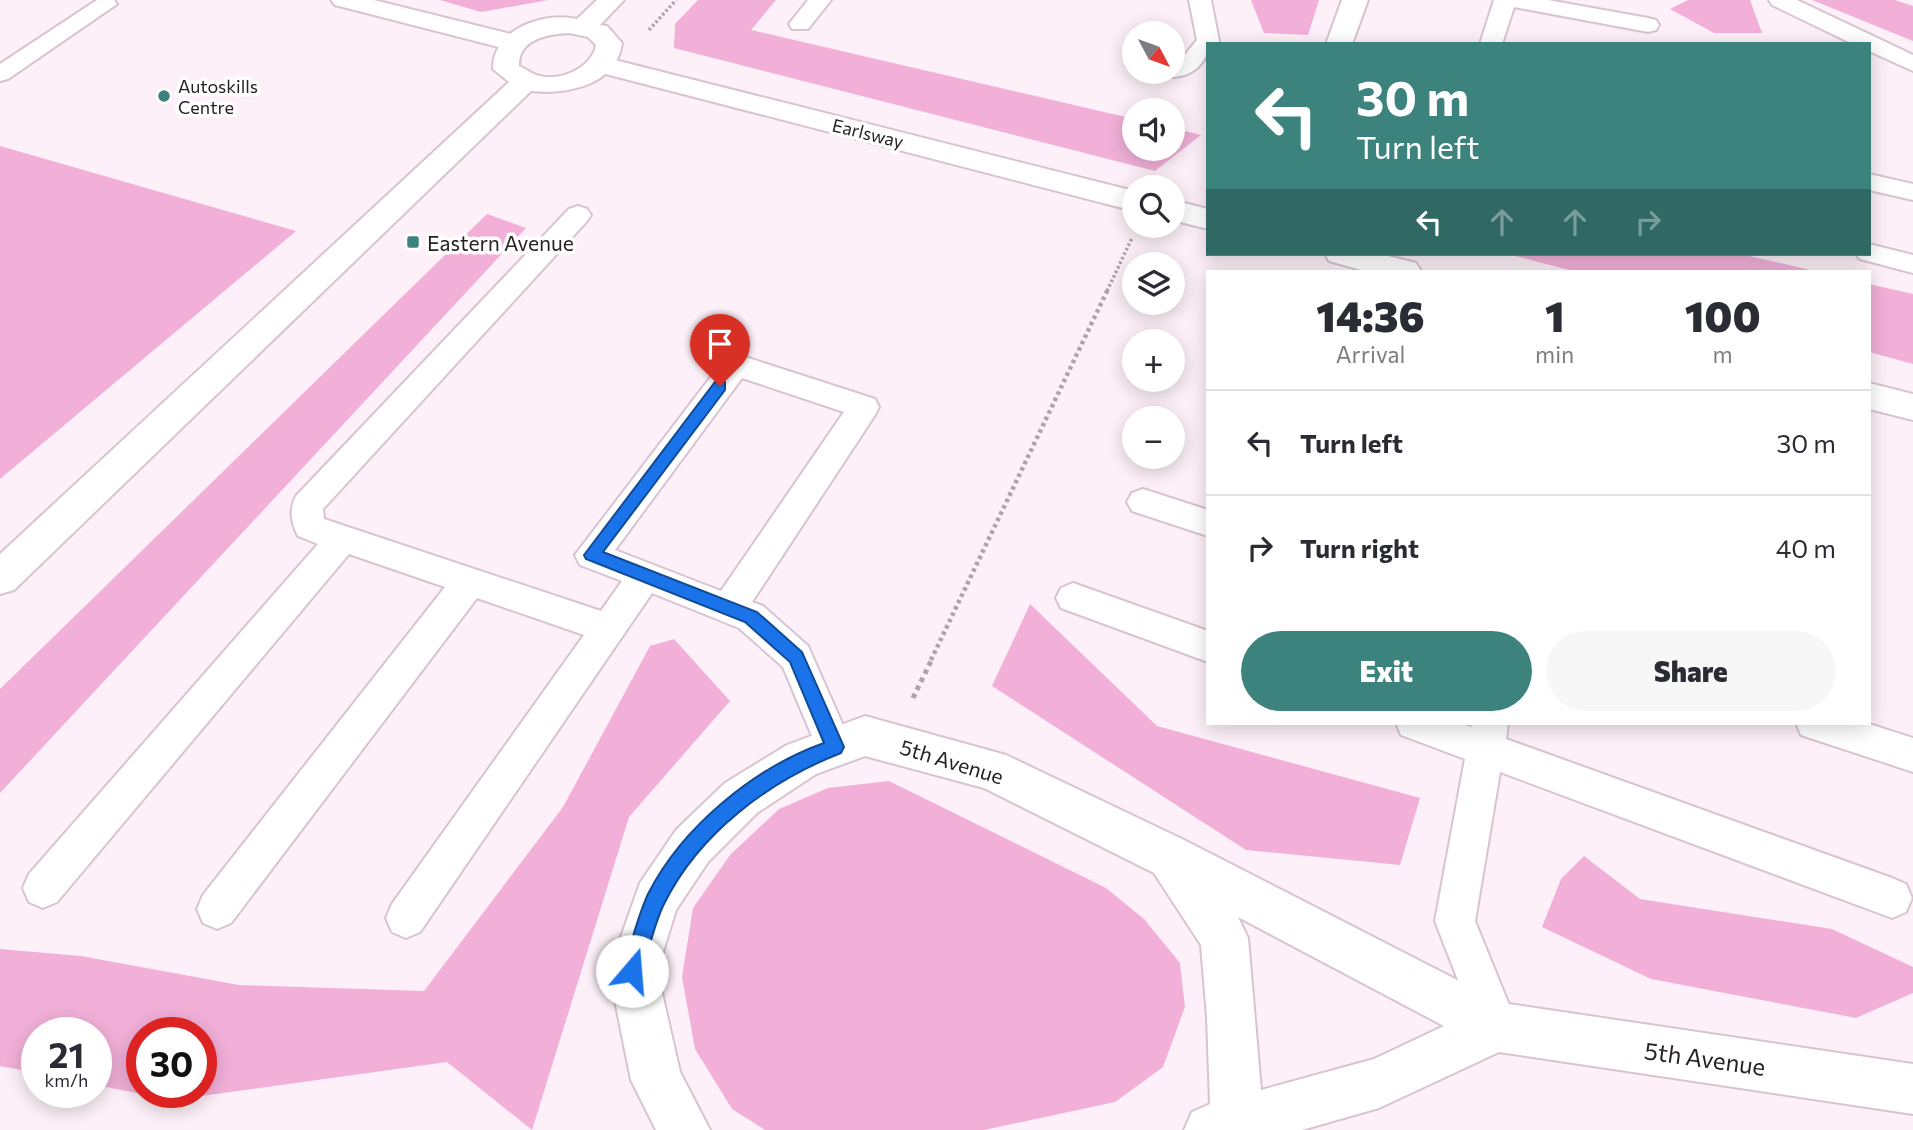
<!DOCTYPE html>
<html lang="en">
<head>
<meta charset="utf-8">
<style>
	body { margin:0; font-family:Commissioner,sans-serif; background:#f7f7f7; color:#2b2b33; height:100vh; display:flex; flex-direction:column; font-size:26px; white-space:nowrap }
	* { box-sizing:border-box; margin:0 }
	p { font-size:23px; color:#7c7c81 }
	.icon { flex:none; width:38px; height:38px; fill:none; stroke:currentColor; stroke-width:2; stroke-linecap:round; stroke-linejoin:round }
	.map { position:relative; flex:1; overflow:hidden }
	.drawer { position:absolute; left:1206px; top:270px; width:665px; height:455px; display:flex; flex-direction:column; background:#fff; border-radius:0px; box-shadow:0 4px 18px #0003 }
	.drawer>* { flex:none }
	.hud { position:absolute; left:1206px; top:42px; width:665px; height:214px; border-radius:0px; box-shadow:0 4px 18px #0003; background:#3c837e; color:#fff; overflow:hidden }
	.needle { width:46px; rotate:131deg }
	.controls { position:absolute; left:1122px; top:21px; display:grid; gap:14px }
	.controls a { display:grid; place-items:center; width:63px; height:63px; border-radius:50%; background:#fff; box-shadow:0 4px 18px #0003; font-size:35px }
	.speed { position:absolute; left:21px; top:1017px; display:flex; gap:14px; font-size:35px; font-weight:700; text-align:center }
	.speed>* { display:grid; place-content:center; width:91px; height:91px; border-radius:50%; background:#fff; box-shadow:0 4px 18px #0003; line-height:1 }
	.speed small { font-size:18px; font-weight:400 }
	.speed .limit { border:10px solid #d22; background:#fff; color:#111 }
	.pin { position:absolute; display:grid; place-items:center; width:60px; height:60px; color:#fff; margin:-72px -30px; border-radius:50% 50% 50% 0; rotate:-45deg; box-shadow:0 0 7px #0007 }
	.pin .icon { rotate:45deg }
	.me { position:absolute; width:77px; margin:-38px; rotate:18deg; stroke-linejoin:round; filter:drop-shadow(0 0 5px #0008) }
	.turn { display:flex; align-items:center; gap:24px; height:147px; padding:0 35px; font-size:32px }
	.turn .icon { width:91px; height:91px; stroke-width:2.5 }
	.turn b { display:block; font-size:49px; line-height:60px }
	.lanes { display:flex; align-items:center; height:66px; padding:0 35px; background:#0003; justify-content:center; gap:35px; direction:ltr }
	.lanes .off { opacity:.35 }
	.eta { display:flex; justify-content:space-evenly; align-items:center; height:119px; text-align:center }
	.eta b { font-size:42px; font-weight:800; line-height:49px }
	.button { display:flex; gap:14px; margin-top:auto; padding:14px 35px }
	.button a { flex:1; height:80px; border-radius:42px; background:#3c837e; color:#fff; font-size:28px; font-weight:800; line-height:80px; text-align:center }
	.button a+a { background:#f7f7f7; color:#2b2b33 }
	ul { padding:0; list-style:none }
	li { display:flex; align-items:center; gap:21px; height:105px; padding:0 35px; border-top:2px solid #e1e1e2 }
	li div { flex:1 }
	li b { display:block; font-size:26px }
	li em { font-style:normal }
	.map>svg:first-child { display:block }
</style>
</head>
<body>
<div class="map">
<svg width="1913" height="1130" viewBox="0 0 1913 1130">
	<rect width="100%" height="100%" fill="#fdf0f8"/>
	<!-- green -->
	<path fill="#f2b0d9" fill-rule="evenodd" d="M440 0H548L481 12Z
		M698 0H776L751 30 1134 119V149H1172L1173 128 1201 135 1155 171 674 48 675 24Z
		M1251 0H1319L1308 35 1264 33Z
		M1688 0H1750L1762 33H1714L1670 9Z
		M1812 0H1895L1913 6V41Z
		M0 146 296 231 0 479Z
		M487 214 526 228 0 793V689Z
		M1508 254H1740L1815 271H1573Z
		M1869 284 1913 294V364L1869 352Z
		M1030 604 1157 726 1420 798 1400 865 1246 850 992 686Z
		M674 639 730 701 629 817 532 1130 447 1062 172 1100 96 1085V1032H37V1073L0 1066V949L81 956 239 985 424 991 563 807 650 646ZM142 1032H201V1092H142Z
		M889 781 1106 888 1144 919 1180 963 1185 1007 1163 1067 1115 1102 984 1130H765L732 1109 695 1049 682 977 693 908 730 855 779 809 828 788Z
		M1584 856 1640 899 1832 929 1913 967V993L1856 1018 1651 979 1542 927 1561 879Z"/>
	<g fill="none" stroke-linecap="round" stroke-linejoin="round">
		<defs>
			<path id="service" d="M97 0H114L117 4 8 79 0 81V64Z
				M808 0H831L808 29H792L789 24Z
				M1189 0H1211L1219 41 1217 44H1208C1208 66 1186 81 1164 76L1161 72H1172V62L1183 57 1197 40Z
				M1494 0H1548L1648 18 1656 20 1659 25 1656 30 1648 32 1514 7 1502 44H1480Z
				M1769 0H1797L1913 55V71L1869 51V44H1853L1772 5Z
				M1869 174 1913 184V200L1869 190Z
				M578 206 587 209 591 215 587 221 323 509 324 519 601 611 622 581 580 565 575 555 726 357 736 354 875 399 879 407 875 415 752 602 763 606 808 646 853 748 848 760 835 765 822 760 783 667 739 628 652 593 420 932 406 938 392 932 386 918 392 904 584 635 477 598 231 923 217 929 203 923 197 909 203 895 445 587 349 554 57 902 43 908 29 902 23 888 29 874 318 544 298 536C291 523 289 509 296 496L569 209ZM742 378 844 412 721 591 615 550Z
				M1869 244 1913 255V273L1860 259 1856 254H1869Z
				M1143 489 1208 510V536L1132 511 1127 502 1132 493Z
				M1073 583 1208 631V662L1061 608 1056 598 1061 588Z
				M1396 723H1460L1471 727 1472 723H1508L1506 739 1892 878 1906 884 1912 898 1906 912 1892 918 1500 772 1475 921 1518 1027 1512 1042 1497 1048 1482 1042 1435 921 1465 759 1401 735Z
				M1796 723H1866L1913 738V772L1801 735Z"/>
			<path id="minor" d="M331 0H374L523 37 527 43 523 49 514 51 335 5Z
				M1342 0H1368L1352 44H1326Z
				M603 57 1134 191V211L594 71 590 65 594 59Z
				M1172 200 1208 209V229L1172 220Z
				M1325 254H1380L1416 263 1421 271H1365L1329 261Z
				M1869 383 1913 394V420L1869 409Z
				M865 716 1006 755 1184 840 1502 1003 1913 1064V1114L1499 1052 1379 1108 1302 1130H1184L1192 1112 1210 1104 1207 1017 1201 945 1154 873 984 788 865 756 816 774 757 813 708 862 676 910 657 971 680 1072 710 1130H656L631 1080 609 971 640 883 676 830 725 783 787 745ZM1238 917 1444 1026 1374 1059 1261 1090 1248 938Z"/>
			<path id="tertiary" d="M597 0H624L600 25 607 26 622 43C617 85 567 95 531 91L14 590 0 594V554L509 82 493 69C492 30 543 11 577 19ZM569 33 588 37 596 45C592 69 556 84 534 74 529 72 524 68 519 66 518 39 548 34 569 33Z"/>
		</defs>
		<!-- service casing -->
		<use href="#service" stroke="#d8c4d0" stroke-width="4"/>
		<!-- minor casing -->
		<use href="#minor" stroke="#d8c4d0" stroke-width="4"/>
		<!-- tertiary casing -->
		<use href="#tertiary" stroke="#d8c4d0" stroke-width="4"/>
		<!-- path-far2 -->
		<path stroke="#aea3aa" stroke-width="3.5" stroke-dasharray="2.5 2.5" stroke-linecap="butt" d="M649 30 676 0
			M1107 291 1132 238"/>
		<!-- path-far1 -->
		<path stroke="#aea3aa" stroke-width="4.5" stroke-dasharray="3.5 3.5" stroke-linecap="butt" d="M931 660 1108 289"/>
		<!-- path -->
		<path stroke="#aea3aa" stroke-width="5" stroke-dasharray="4.5 4.5" stroke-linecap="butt" d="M913 698 932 659"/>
		<!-- service -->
		<use href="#service" fill="#fff" fill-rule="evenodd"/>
		<!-- minor -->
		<use href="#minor" fill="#fff" fill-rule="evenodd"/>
		<!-- tertiary -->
		<use href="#tertiary" fill="#fff" fill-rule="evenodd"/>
	</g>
	<!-- route -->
	<path fill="#1a73e8" stroke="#114b97" stroke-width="2" d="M720 381 725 382V390L603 552 757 612 802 652 844 747 841 753C769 781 699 833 664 904 654 924 649 950 642 971L639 978 632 981 625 978 622 971C631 946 637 918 648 894 682 827 754 768 824 743L790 662 745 622 586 559 584 555 715 382Z"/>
	<!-- markers -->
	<g fill="#3c837e" stroke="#fff" stroke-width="2.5">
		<circle cx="164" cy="96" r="7"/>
		<rect x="406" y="235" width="14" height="14" rx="3.5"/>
	</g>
	<g text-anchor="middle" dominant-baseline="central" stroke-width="7" stroke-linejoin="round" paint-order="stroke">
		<!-- far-poi labels -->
		<g font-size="18" fill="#272024" stroke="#fff" text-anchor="start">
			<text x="178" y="86">Autoskills<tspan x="178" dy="21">Centre</tspan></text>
		</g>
		<!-- far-street labels -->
		<g font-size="18" fill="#272024" stroke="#fff">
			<text transform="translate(868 133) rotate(14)">Earlsway</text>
		</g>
		<!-- poi labels -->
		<g font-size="21" fill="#272024" stroke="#fff" text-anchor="start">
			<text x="427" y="242">Eastern Avenue</text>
		</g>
		<!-- street labels -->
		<g font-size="21" fill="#272024" stroke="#fff">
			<text transform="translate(952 761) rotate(17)">5th Avenue</text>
		</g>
		<!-- near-street labels -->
		<g font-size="24" fill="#272024" stroke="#fff">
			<text transform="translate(1705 1058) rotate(8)">5th Avenue</text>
		</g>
	</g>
</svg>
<div class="controls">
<a><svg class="needle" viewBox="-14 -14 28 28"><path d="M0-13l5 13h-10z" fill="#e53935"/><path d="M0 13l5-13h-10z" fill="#7c7c81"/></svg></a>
<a><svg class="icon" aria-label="sound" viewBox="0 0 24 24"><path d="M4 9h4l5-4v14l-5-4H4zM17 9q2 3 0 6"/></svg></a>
<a><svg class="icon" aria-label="search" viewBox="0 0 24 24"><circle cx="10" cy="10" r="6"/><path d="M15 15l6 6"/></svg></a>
<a><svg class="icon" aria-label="layers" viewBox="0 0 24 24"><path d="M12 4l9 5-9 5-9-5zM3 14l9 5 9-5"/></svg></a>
<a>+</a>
<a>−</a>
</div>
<div class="speed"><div>21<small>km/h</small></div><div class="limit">30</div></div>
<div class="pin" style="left:720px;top:386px;background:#d93025"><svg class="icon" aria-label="arrive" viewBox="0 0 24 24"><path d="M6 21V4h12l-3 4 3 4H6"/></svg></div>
<svg class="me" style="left:632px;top:971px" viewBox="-20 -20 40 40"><circle r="19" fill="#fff"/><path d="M0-13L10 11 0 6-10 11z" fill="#1a73e8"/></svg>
<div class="hud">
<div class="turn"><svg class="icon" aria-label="left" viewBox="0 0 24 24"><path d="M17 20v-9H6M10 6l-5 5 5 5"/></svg><div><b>30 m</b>Turn left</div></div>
<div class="lanes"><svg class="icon" aria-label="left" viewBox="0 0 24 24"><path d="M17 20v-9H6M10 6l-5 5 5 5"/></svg><svg class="icon off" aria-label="ahead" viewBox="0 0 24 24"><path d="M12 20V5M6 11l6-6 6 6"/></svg><svg class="icon off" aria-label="ahead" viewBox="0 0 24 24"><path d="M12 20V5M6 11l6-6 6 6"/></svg><svg class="icon off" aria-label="right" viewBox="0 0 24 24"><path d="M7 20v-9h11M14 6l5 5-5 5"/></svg></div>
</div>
<section class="drawer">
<div class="eta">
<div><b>14:36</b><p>Arrival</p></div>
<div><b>1</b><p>min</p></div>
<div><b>100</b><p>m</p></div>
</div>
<ul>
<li><svg class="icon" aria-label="left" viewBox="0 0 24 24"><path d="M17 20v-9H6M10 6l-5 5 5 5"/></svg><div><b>Turn left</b></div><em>30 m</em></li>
<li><svg class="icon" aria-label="right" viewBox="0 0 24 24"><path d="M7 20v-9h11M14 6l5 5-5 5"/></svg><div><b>Turn right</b></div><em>40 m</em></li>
</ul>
<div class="button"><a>Exit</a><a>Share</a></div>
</section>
</div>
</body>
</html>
